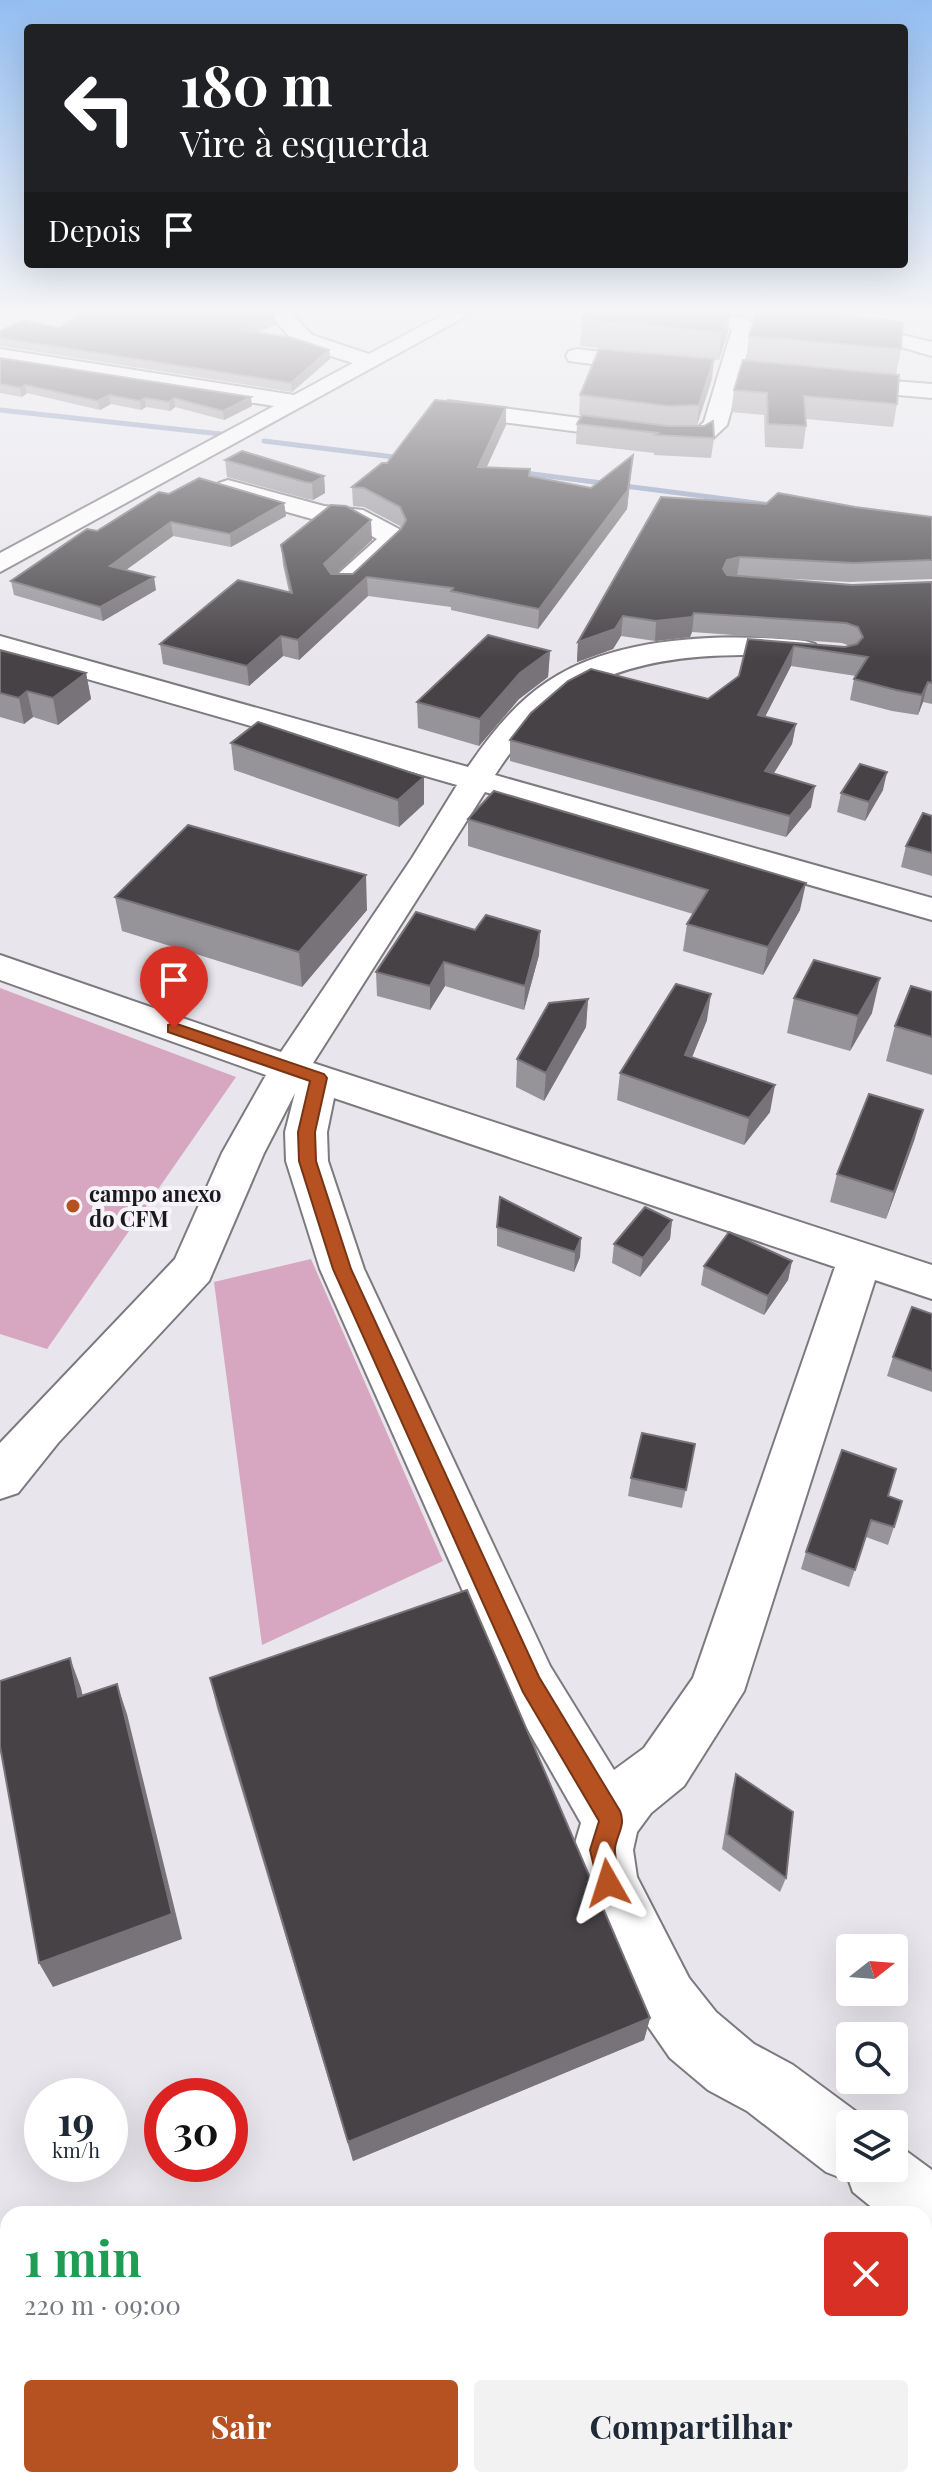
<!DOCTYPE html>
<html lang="pt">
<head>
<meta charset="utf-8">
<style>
	body { margin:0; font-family:"Playfair Display",serif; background:#f2f2f3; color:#1f2937; height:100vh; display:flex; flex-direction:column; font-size:30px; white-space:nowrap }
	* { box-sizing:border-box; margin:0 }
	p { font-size:26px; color:#747a83 }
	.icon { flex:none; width:44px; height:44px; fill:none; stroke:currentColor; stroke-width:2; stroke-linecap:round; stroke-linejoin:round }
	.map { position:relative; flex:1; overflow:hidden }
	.sheet { position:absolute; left:0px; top:2206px; width:932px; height:282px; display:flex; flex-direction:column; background:#fff; border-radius:24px 24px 0 0; box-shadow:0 8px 32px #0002 }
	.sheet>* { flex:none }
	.hud { position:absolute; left:24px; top:24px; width:884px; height:244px; border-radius:8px; box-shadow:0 8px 32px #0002; background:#202124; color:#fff; overflow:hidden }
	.needle { width:52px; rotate:73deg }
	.tools { position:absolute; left:836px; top:1934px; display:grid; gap:16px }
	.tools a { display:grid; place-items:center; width:72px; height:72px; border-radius:8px; background:#fff; box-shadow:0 8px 32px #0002; font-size:40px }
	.speed { position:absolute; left:24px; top:2078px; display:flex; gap:16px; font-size:40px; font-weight:700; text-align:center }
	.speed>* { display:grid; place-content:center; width:104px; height:104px; border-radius:50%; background:#fff; box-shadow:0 8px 32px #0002; line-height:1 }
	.speed small { font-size:20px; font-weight:400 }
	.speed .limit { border:12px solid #d22; background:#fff; color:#111 }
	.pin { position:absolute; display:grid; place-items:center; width:68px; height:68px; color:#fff; margin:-82px -34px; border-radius:50% 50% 50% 0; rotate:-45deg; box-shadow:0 0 8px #0007 }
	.pin .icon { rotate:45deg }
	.me { position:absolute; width:88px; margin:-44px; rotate:354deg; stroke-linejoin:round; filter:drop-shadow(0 0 6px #0008) }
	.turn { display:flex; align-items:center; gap:28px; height:168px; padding:0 24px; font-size:36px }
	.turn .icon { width:104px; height:104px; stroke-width:2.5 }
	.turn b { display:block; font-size:56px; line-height:68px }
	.then { display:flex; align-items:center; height:76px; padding:0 24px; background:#0003; gap:16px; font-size:30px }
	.round { display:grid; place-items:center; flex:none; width:84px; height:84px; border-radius:8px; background:#f2f2f3 }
	.head { display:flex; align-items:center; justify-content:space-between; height:136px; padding:0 24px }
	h1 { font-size:48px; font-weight:700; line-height:60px; color:#1e9e55 }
	.button { display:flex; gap:16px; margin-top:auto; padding:16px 24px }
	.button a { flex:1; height:92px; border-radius:8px; background:#b65121; color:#fff; font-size:32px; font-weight:700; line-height:92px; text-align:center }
	.button a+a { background:#f2f2f3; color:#1f2937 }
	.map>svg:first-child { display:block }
</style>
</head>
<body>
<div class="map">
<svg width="932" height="2487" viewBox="0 0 932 2487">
	<rect width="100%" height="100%" fill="#e8e6ec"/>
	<!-- green -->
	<path fill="#d7a6c0" d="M0 988 236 1077 47 1349 0 1334Z
		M311 1259 443 1561 262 1645 214 1282Z"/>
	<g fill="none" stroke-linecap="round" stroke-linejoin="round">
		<!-- stream -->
		<path stroke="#8796bb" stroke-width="5" d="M0 410 221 434
			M264 441 402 458
			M517 472 771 505"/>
		<defs>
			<path id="minor" d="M269 313H291L312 335 369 354 446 313H472L0 572V553L274 406 0 363V349L294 395 353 363 296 345Z
				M659 313 744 318 755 324 727 425 710 441 666 443 448 415 436 408 448 401 666 429H696L704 422 732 329 668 322 661 320Z
				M842 328 895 333 932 342V356L894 345 834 339 831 334Z
				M577 349 654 358 665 365 654 372 569 361 566 356 569 351Z
				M838 377 932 384V398L830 389 827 384Z
				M228 480 324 506 363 510 399 529 404 540 358 586H338L334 580 338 574 377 539 349 523 323 522 219 493 215 488 219 483Z
				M0 636 468 767C490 735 514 704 547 682 615 635 726 633 805 641L815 644 820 650 815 656C792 662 766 654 742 655 634 656 555 680 495 775L932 898V920L485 792 313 1063 932 1265V1299L875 1280 744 1691 684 1786 651 1813 637 1832 633 1850 637 1877 689 1978 716 2012 754 2044 793 2065 873 2124H850V2168H894V2142L932 2170V2248L924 2245V2214H880L853 2192 849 2181 826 2172 747 2111 708 2090 670 2058 645 2022 578 1883 573 1850 581 1823 512 1702 320 1269 286 1161 285 1132 295 1093 264 1153 209 1281 58 1443 18 1493 0 1499V1443L175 1259 222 1153 266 1075 0 980V955L281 1052 412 858 457 785 0 654ZM334 1098 835 1267 693 1678 644 1748 614 1770 550 1666 364 1269 328 1161 327 1132Z"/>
		</defs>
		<!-- minor casing -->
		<use href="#minor" stroke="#7c7a7f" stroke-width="4"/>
		<!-- minor -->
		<use href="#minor" fill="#fff" fill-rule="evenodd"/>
	</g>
	<!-- wall -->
	<path fill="#979499" d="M582 319 728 332 719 360 580 346Z
		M275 325 257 332 329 350 330 359 292 392 0 346V331Z
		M749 336 901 349 896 375 897 404 893 427 806 419V426L803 449 765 447 764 415 731 412 734 390 746 361Z
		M0 358 252 406 224 420 175 407 170 411 146 407 141 410 111 404 100 410 27 393 22 397 0 393Z
		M712 379 697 425 674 426 714 438 711 458 654 455V453L576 444 577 424 582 415H579L580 395Z
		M506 407V425L486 468 530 469V476L591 488 633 455 627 509 538 629 451 610V607L368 596 299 660 283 656 249 686 163 664 160 644 289 592 283 565 281 545 372 540 335 574H353L401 529 400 526 364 507 353 506 352 487 387 463Z
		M225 460 324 476 325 493 313 500 307 499 227 477Z
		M169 494 284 503 286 516 231 547 173 536 126 570 156 590 103 621 14 595 11 581 97 531Z
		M766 504 855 507 932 517V579L849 582 737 576 852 585 932 582V704L923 702 918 715 892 711 850 700 854 679 856 676 791 666 765 717 796 724 792 744 774 773 811 807 786 837 510 761V740L708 699 739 676 748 639 845 647 850 646 842 643 692 632 690 637 655 641 621 636 613 649 577 662 578 642Z
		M0 650 86 673 91 699 58 725 33 717 24 724 0 717Z
		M550 651 548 677 519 699 479 746 418 728 417 702Z
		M231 743 424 777V804L399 827 234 770Z
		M883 790 865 821 837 812 841 793Z
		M932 816V876L901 867 906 846Z
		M468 819 800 910 763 975 683 951 687 924 693 914 468 846Z
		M115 897 367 910 302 987 122 931Z
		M475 930 540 931 539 955 524 1010 445 986 430 1010 377 996 376 972Z
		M932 992V1075L886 1061 895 1026Z
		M794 998 872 1013 850 1051 787 1033Z
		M588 999 586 1027 544 1101 516 1087 517 1059Z
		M707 1020 692 1057 770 1112 744 1145 617 1100 620 1073Z
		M915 1138 886 1219 830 1202 837 1174Z
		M672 1220 670 1239 640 1277 612 1263 614 1244Z
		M497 1227 581 1238 580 1257 574 1272 497 1246Z
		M792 1261 788 1280 764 1315 701 1285 704 1266Z
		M932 1314V1392L887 1376 893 1357Z
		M695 1444 682 1508 628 1496 631 1478Z
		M888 1496 894 1527 888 1545 866 1537 849 1587 801 1569 806 1552Z
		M210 1678 650 2018 644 2040 353 2161 217 1708Z
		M736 1774 786 1878 780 1892 722 1849 732 1789Z"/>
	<!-- shaded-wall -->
	<path fill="#777378" d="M728 313H730L728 332 719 360 722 332Z
		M275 317V325L242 338 241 330Z
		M329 350 330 359 292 392 291 383Z
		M714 359 712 379 697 425 699 405Z
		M25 385 27 393 22 397 20 388Z
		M109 395 111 404 100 410 98 401Z
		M251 397 252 406 224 420 223 411Z
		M145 398 146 407 141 410 140 401Z
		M174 398 175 407 170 411 169 402Z
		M506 407V425L478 486V467Z
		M633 455 627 509 538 629 539 609Z
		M324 476 325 493 313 500 312 483Z
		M284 503 286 516 231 547 230 534Z
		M371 520 372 540 326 583 324 564Z
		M171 522 173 536 112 580 110 566Z
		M740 557 737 576 724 579 723 569 727 560Z
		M154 577 156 590 103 621 100 607Z
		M367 577 368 596 299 660 298 640Z
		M694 613 692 632 690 637 655 641 656 621Z
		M623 616 621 636 613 649 577 662 578 642Z
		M281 636 283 656 249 686 247 666Z
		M794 646 791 666 755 736 758 715Z
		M550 651 548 677 519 699 479 746 480 719 520 673Z
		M86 673 91 699 58 725 53 698Z
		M928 682 923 702 918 715 922 695Z
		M27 691 33 717 24 724 19 698Z
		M796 724 792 744 762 792 765 771Z
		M887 772 883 790 865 821 869 802Z
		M424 777V804L399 827 398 800Z
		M815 786 811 807 786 837 790 816Z
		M366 875 367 910 302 987 299 952Z
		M806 883 800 910 763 975 768 947Z
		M540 931 539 955 524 1010 525 986Z
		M444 962 445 986 430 1010V986Z
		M880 978 872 1013 850 1051 858 1016Z
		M711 994 707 1020 682 1082 685 1055Z
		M588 999 586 1027 544 1101 546 1073Z
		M775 1085 770 1112 744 1145 749 1118Z
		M923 1110 915 1138 886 1219 894 1192Z
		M672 1220 670 1239 640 1277 643 1258Z
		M581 1238 580 1257 574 1272 575 1252Z
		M792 1261 788 1280 764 1315 768 1296Z
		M70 1658 81 1688 89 1726 78 1697Z
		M117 1684 127 1714 182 1939 53 1987 39 1963Z
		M650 2018 644 2040 353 2161 348 2142Z"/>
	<!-- building -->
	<path fill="#464246" stroke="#777378" stroke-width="2" d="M81 313H272L275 317 241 330 293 338 329 350 291 383 0 338V331L23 320 59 328Z
		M585 313H728L722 332 582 319Z
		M756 313H816L903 322 901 349 749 336Z
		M599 349 714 359 699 405 668 406 580 395Z
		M0 358 251 397 223 411 174 398 169 402 145 398 140 401 109 395 98 401 25 385 20 388 0 384Z
		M743 360 899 375 897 404 804 396 806 426 768 424 767 393 734 390Z
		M435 400 506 407 478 467 530 469 529 476 591 488 633 455 628 490 539 609 451 591 453 588 367 577 298 640 281 636 247 666 160 644 238 580 292 593 281 545 331 505 346 506 371 520 324 564 331 574H353L401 529 406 520 400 507 364 488 352 487 382 463H387Z
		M582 415 668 426H704L713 421 714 438 655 435 658 433 577 424Z
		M242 451 324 476 312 483 305 482 225 460Z
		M199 478 284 503 230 534 171 522 110 566 154 577 100 607 11 581 87 529 97 531 159 492 169 494Z
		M778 493 855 507 932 517V560L853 563 740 557 727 560 723 569 727 575 852 585 932 582V683L928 682 922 695 896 690 854 679 868 657 794 646 758 715 796 724 765 771 815 786 790 816 510 740 531 713 568 681 591 669 708 699 739 676 748 639 845 647 857 644 863 637 858 627 846 623 694 613 692 617 656 621 623 616 615 629 578 642 661 497 766 504Z
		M488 635 550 651 520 673 480 719 417 702Z
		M0 650 86 673 53 698 27 691 19 698 0 693Z
		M258 722 424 777 398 800 231 743Z
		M860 764 887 772 869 802 841 793Z
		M494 791 806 883 768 947 687 924 708 890 468 819Z
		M923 813 932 816V853L906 846Z
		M188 825 366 875 299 952 115 897Z
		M416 912 475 930 486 915 540 931 525 986 444 962 430 986 376 972Z
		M814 960 880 978 858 1016 794 998Z
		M676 984 711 994 685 1055 775 1085 749 1118 620 1073Z
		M911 986 932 992V1037L895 1026Z
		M588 999 546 1073 517 1059 549 1003Z
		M869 1094 923 1110 894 1192 837 1174Z
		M500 1197 581 1238 575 1252 497 1227Z
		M645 1207 672 1220 643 1258 614 1244Z
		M729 1232 792 1261 768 1296 704 1266Z
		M912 1307 932 1314V1371L893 1357Z
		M642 1433 695 1444 686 1490 631 1478Z
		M842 1450 896 1469 888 1496 902 1501 894 1527 871 1520 855 1570 806 1552Z
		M467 1590 650 2018 348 2142 210 1678Z
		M70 1658 78 1697 117 1684 172 1914 39 1963 0 1746V1681Z
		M736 1774 793 1812 786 1878 727 1834Z"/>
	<!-- sky -->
	<linearGradient id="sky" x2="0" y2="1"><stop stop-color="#94bef1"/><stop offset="0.47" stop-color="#f5f4f6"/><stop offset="1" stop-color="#f5f4f6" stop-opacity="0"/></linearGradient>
	<rect width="932" height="662" fill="url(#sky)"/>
	<!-- route -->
	<path fill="#b65121" stroke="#763515" stroke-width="2" d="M174 1023 324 1074 327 1078 315 1132 316 1161 351 1269 539 1677 620 1811C626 1825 617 1834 615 1848 614 1864 624 1877 617 1892L608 1896 600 1892 590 1850 599 1821 523 1692 333 1269 299 1161 298 1132 310 1081 168 1032V1025Z"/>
	<!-- markers -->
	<circle fill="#b65121" stroke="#f6f3f9" stroke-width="3" cx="73" cy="1206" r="8"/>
	<g text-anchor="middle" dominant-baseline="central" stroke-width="8" stroke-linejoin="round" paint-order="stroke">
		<!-- poi labels -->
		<g font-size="22" font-weight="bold" fill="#1a191c" stroke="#f6f3f9" text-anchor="start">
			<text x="89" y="1193">campo anexo<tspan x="89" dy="25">do CFM</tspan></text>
		</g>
	</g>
</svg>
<div class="tools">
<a><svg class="needle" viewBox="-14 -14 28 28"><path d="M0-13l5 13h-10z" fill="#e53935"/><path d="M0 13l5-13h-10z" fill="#747a83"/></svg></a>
<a><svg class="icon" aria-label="search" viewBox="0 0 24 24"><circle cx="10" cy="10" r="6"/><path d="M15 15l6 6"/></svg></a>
<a><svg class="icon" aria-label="layers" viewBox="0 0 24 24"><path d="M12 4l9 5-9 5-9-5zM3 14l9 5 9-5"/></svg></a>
</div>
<div class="speed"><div>19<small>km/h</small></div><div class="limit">30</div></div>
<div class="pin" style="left:174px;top:1028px;background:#d93025"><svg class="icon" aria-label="arrive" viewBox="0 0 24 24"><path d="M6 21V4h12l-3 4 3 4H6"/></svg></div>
<svg class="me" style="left:608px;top:1883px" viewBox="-20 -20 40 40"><path d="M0-17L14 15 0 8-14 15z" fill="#b65121" stroke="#fff" stroke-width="4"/></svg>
<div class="hud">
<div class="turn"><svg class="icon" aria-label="left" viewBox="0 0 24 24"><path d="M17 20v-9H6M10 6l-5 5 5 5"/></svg><div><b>180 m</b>Vire à esquerda</div></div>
<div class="then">Depois<svg class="icon" aria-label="arrive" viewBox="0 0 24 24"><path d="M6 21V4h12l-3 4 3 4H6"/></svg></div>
</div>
<section class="sheet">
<div class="head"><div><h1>1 min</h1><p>220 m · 09:00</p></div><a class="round" style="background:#d93025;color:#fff"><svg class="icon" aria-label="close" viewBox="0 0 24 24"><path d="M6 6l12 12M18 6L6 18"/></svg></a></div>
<div class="button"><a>Sair</a><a>Compartilhar</a></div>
</section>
</div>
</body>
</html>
